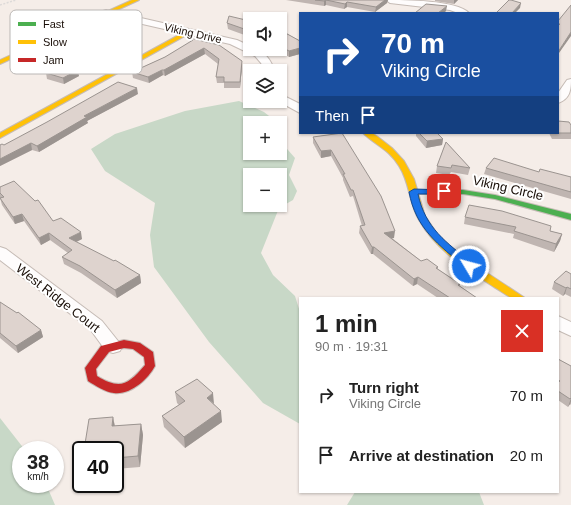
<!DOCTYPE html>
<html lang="en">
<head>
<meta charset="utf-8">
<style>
	body { margin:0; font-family:Helvetica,sans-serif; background:#f2f2f2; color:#222; height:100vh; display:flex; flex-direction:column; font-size:15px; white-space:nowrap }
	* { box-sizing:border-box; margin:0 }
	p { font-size:13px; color:#767676 }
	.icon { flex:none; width:22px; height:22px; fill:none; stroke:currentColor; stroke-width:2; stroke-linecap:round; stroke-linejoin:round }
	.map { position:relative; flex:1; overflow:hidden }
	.sheet { position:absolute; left:299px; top:297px; width:260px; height:196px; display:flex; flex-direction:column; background:#fff; border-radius:0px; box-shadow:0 1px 3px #0004 }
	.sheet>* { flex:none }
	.banner { position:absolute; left:299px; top:12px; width:260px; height:122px; border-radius:0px; box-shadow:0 1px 3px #0004; background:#1a4fa0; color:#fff; overflow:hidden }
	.fabs { position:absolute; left:243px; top:12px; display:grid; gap:8px }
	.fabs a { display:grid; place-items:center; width:44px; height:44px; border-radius:0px; background:#fff; box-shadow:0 1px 3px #0004; font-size:20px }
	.speed { position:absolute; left:12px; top:441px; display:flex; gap:8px; font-size:20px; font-weight:700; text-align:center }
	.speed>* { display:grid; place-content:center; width:52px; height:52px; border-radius:50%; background:#fff; box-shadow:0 1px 3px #0004; line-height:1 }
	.speed small { font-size:10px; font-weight:400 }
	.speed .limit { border:2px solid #111; border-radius:6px; background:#fff; color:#111 }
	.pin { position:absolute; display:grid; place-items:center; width:34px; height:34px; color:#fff; margin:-17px; border-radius:8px; box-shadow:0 2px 6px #0006 }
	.me { position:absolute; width:44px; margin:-22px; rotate:307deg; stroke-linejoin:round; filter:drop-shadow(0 0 3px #0008) }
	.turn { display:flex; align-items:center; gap:14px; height:84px; padding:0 16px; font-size:18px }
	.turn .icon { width:52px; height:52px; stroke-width:2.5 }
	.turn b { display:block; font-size:28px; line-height:34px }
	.then { display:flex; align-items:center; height:38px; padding:0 16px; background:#0003; gap:8px; font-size:15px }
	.round { display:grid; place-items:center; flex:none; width:42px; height:42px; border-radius:0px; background:#f2f2f2 }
	.overview { display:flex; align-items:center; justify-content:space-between; height:68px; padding:0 16px }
	h1 { font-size:24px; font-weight:700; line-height:30px }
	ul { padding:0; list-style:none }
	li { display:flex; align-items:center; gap:12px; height:60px; padding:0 16px }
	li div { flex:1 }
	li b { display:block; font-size:15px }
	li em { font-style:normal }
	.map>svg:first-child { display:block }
</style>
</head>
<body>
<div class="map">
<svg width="571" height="505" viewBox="0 0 571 505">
	<rect width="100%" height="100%" fill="#f5ede8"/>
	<!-- green -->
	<path fill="#c8d8c7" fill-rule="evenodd" d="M239 101 264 112 278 123H250V153H280V125L287 130 281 142 295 158 289 175 297 191 293 200 279 208 261 253 273 275 295 296 300 312V424L263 403 209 342 154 267 150 235 155 203 105 171 91 149 115 134 185 111ZM250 175H280V205H250Z
		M0 418 25 450H21V484H46L55 505H0Z
		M355 492H479L484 505H347Z"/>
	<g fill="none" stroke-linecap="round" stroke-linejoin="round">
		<defs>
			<path id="street" d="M386 0C404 0 457 0 469 13H458L450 10 390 3Z
				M106 10 237 40 250 46V49C264 49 270 59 275 71H265L261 63 255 56 230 44 103 15 101 13 103 11Z
				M571 79C571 90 570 99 558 103V93L567 80Z
				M280 94 300 104V113L278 101H280Z
				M0 247 6 249 102 321 122 346 120 351 113 353 106 351 90 329 0 260Z
				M558 316 571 322V336L558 330Z"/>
			<path id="fast" d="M411 190H463L495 195 571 214V220L495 199 463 194H411L410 192Z"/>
			<path id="slow" d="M132 0H139L0 64V60Z
				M188 30 191 32 190 33 0 138V133Z
				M363 133H372L378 137 392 148 404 161 414 179 425 216 438 235 460 255 525 298C521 298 516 299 513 298 506 296 500 290 494 287 466 269 436 250 419 220 409 203 410 183 399 166 389 149 375 145 363 133Z"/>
			<path id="jam" d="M124 340 140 343 153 352 155 366C148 379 131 395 114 393 105 392 96 386 88 381L85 368 101 346ZM124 348 133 349 144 357 145 365C128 385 120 390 97 376L96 369 109 352Z"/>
		</defs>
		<!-- street casing -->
		<use href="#street" stroke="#c5bbb5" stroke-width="2"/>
		<!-- fast casing -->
		<use href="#fast" stroke="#c5bbb5" stroke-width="2"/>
		<!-- slow casing -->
		<use href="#slow" stroke="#c5bbb5" stroke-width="2"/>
		<!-- jam casing -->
		<use href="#jam" stroke="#c5bbb5" stroke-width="2"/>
		<!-- path -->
		<path stroke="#dddad9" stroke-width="1.5" stroke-dasharray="2 1.5" stroke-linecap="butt" d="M0 5 16 0"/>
		<!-- street -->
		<use href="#street" fill="#fefcfc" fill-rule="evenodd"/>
		<!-- fast -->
		<use href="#fast" fill="#4caf50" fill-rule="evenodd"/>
		<!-- slow -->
		<use href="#slow" fill="#ffc107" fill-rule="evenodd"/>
		<!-- jam -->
		<use href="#jam" fill="#c62828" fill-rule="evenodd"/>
	</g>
	<!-- wall -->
	<path fill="#bfb5b1" d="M286 0H388L387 3 375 12 347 7 344 9 326 5 324 6Z
		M435 0H458L454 4 435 1Z
		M250 21V37L228 29 227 23Z
		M280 30 300 41V54L289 57 276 49H280Z
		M190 38 242 61V66L240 88H224V83H217L216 77 218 64 205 54 165 76 163 75 149 83 133 78 132 72 165 57 191 42Z
		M46 73 79 76 64 84 47 79Z
		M138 94 87 121 88 123 39 152 32 150 0 166V145H4Z
		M571 125V139H552L549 133H558Z
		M342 133 394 238H392L421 261 438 267V269L460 284V286L477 298H438L417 284 413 286 373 254H371L359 233 360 226H362L353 196 350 197 343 180V178L331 156 321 158 313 143V137Z
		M416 133H437L443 139 442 145 426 148 416 136Z
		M446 142 470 168 468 175 451 172 449 175 436 173 437 166Z
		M486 168 539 172 571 177V199L484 174Z
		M0 187 82 239 76 242 140 275 141 283 117 298 81 273 64 264 62 257 68 253 50 240 41 245 24 221 15 224 2 205 0 198Z
		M465 217 550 231 562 234 560 241 554 252 513 238 514 234 464 224Z
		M571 274V297L565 294 563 296 552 289 554 282Z
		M0 302 41 330 43 337 18 353 0 338Z
		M558 359 571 366V405L570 404 568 407 558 400Z
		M175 392 214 404 222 422 185 448 164 427 162 416 179 405 177 403Z
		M113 417 115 426 141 424 143 435 140 467 115 469V450Z"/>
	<!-- shaded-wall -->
	<path fill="#9b9490" d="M326 0V5L324 6V1Z
		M385 0H388L387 3 375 12 376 7Z
		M454 0H458L454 4Z
		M347 2V7L344 9 345 4Z
		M521 3 520 8 515 13H512Z
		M447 6 446 11 444 13H438Z
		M571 32V36L559 53 558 58V52Z
		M204 48 205 54 165 76 164 70Z
		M300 48V54L289 57V51Z
		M242 61V66L240 88V82Z
		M78 70 79 76 64 84 63 78Z
		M162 70 163 75 149 83 148 77Z
		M137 88 138 94 87 121 88 123 39 152 37 146 84 116Z
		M443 139 442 145 426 148 427 141Z
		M31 143 32 150 0 166V159Z
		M331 150V156L321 158V151Z
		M22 214 24 221 15 224 13 217Z
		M395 231 394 238 383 240 384 233Z
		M81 232 82 239 70 245 69 238Z
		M49 233 50 240 41 245 39 238Z
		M562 234 560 241 554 252 556 244Z
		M372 247H374L373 254H371Z
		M140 275 141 283 117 298 115 290Z
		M418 277 417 284 413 286 414 279Z
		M567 287 565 294 563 296 566 288Z
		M41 330 43 337 18 353 16 346Z
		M213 393 214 404 207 398Z
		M571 398V401L570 404 568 407Z
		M221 411 222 422 185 448 184 437Z
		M113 417 115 428 112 426Z
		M141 424 143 435 140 467 138 456Z"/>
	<!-- building -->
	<path fill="#ded3ce" stroke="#9b9490" d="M315 0H326L324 1Z
		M326 0H385L376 7 347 2 345 4Z
		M509 0H511L521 3 512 13H496Z
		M426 4 447 6 438 13H415Z
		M571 5V32L558 52V26L560 24H558V21Z
		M229 16 250 21V31L227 23Z
		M280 30 300 41V48L289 51 280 46Z
		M190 38 219 45 242 61 240 82H224V77H216L219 59 204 48 164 70H162L148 77 132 72 165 57 193 40Z
		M61 65 78 70 63 78 46 73Z
		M118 82 137 88 84 116 87 117 37 146 31 143 0 159V145L2 144 4 145 47 122Z
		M558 121 569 122 571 125V133H558Z
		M342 133 381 196 395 231 384 233 421 261 427 259 438 267 436 268 460 284 458 285 477 298H450L418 277 414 279 374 247H372L360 226 365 225 353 190H351L343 174H345L331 150 321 151 313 137Z
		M419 133H437L443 139 427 141Z
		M446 142 470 168 452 165 451 168 437 166Z
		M494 158 539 172 540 169 571 177V192L486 168Z
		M14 181 35 201 38 200 53 221 61 218 81 232 69 238 114 261 115 260 140 275 115 290 80 266 62 257 72 250 49 233 39 238 22 214 13 217 0 198 4 197 0 193V187Z
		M469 205 502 211 551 226 550 231 562 234 556 244 514 231 516 227 465 217Z
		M566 271 571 274V289L567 287 566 288 554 282Z
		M0 302 17 313 18 312 41 330 16 346 0 333Z
		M558 359 571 366V398L570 399 558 391V382L560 381 558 380Z
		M197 379 213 393 207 398 221 411 184 437 162 416 185 401 175 392Z
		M113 417 112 426 141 424 138 456 115 458V450H84L89 419Z"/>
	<!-- route -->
	<path fill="#1a73e8" stroke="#114b97" d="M414 189 446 190 448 191 444 194H418C425 228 447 243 472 263L474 266 472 268H466C438 244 416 229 409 192Z"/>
	<g text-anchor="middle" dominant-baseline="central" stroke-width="4" stroke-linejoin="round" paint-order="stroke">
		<!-- far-street labels -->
		<g font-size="11" fill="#190e07" stroke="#fff">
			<text transform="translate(193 33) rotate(13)">Viking Drive</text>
		</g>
		<!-- street labels -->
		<g font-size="13" fill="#190e07" stroke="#fff">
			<text transform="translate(508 188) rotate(13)">Viking Circle</text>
			<text transform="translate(58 298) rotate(38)">West Ridge Court</text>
		</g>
	</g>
	<!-- legend -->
	<rect x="10" y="10" width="132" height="64" rx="6" fill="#fff" stroke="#bab7b5" stroke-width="1"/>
	<rect x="18" y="22" width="18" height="4" fill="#4caf50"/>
	<rect x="18" y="40" width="18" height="4" fill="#ffc107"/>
	<rect x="18" y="58" width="18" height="4" fill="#c62828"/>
	<g font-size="11" fill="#190e07">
		<text x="43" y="28">Fast</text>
		<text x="43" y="46">Slow</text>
		<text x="43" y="64">Jam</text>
	</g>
</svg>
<div class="fabs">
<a><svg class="icon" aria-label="sound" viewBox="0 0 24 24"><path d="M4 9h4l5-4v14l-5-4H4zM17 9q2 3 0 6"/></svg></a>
<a><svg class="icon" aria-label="layers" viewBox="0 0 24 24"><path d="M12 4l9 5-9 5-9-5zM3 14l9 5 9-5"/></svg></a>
<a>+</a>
<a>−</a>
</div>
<div class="speed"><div>38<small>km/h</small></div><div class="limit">40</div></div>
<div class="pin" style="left:444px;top:191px;background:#d93025"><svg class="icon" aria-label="arrive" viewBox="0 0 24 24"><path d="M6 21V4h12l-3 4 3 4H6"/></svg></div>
<svg class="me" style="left:469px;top:266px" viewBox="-20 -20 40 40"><circle r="17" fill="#1a73e8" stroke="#fff" stroke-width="3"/><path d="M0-11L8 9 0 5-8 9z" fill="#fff"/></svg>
<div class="banner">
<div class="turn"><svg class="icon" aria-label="right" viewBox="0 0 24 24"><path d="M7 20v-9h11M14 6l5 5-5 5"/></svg><div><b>70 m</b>Viking Circle</div></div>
<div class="then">Then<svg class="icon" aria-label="arrive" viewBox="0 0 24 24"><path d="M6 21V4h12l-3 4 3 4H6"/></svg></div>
</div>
<section class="sheet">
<div class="overview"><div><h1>1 min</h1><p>90 m · 19:31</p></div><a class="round" style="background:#d93025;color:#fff"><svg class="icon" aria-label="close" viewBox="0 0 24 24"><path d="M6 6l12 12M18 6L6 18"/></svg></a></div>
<ul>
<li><svg class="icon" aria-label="right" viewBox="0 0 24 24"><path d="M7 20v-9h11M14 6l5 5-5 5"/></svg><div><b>Turn right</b><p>Viking Circle</p></div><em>70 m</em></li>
<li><svg class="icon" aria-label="arrive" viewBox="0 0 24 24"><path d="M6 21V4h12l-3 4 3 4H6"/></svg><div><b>Arrive at destination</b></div><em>20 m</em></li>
</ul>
</section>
</div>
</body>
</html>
